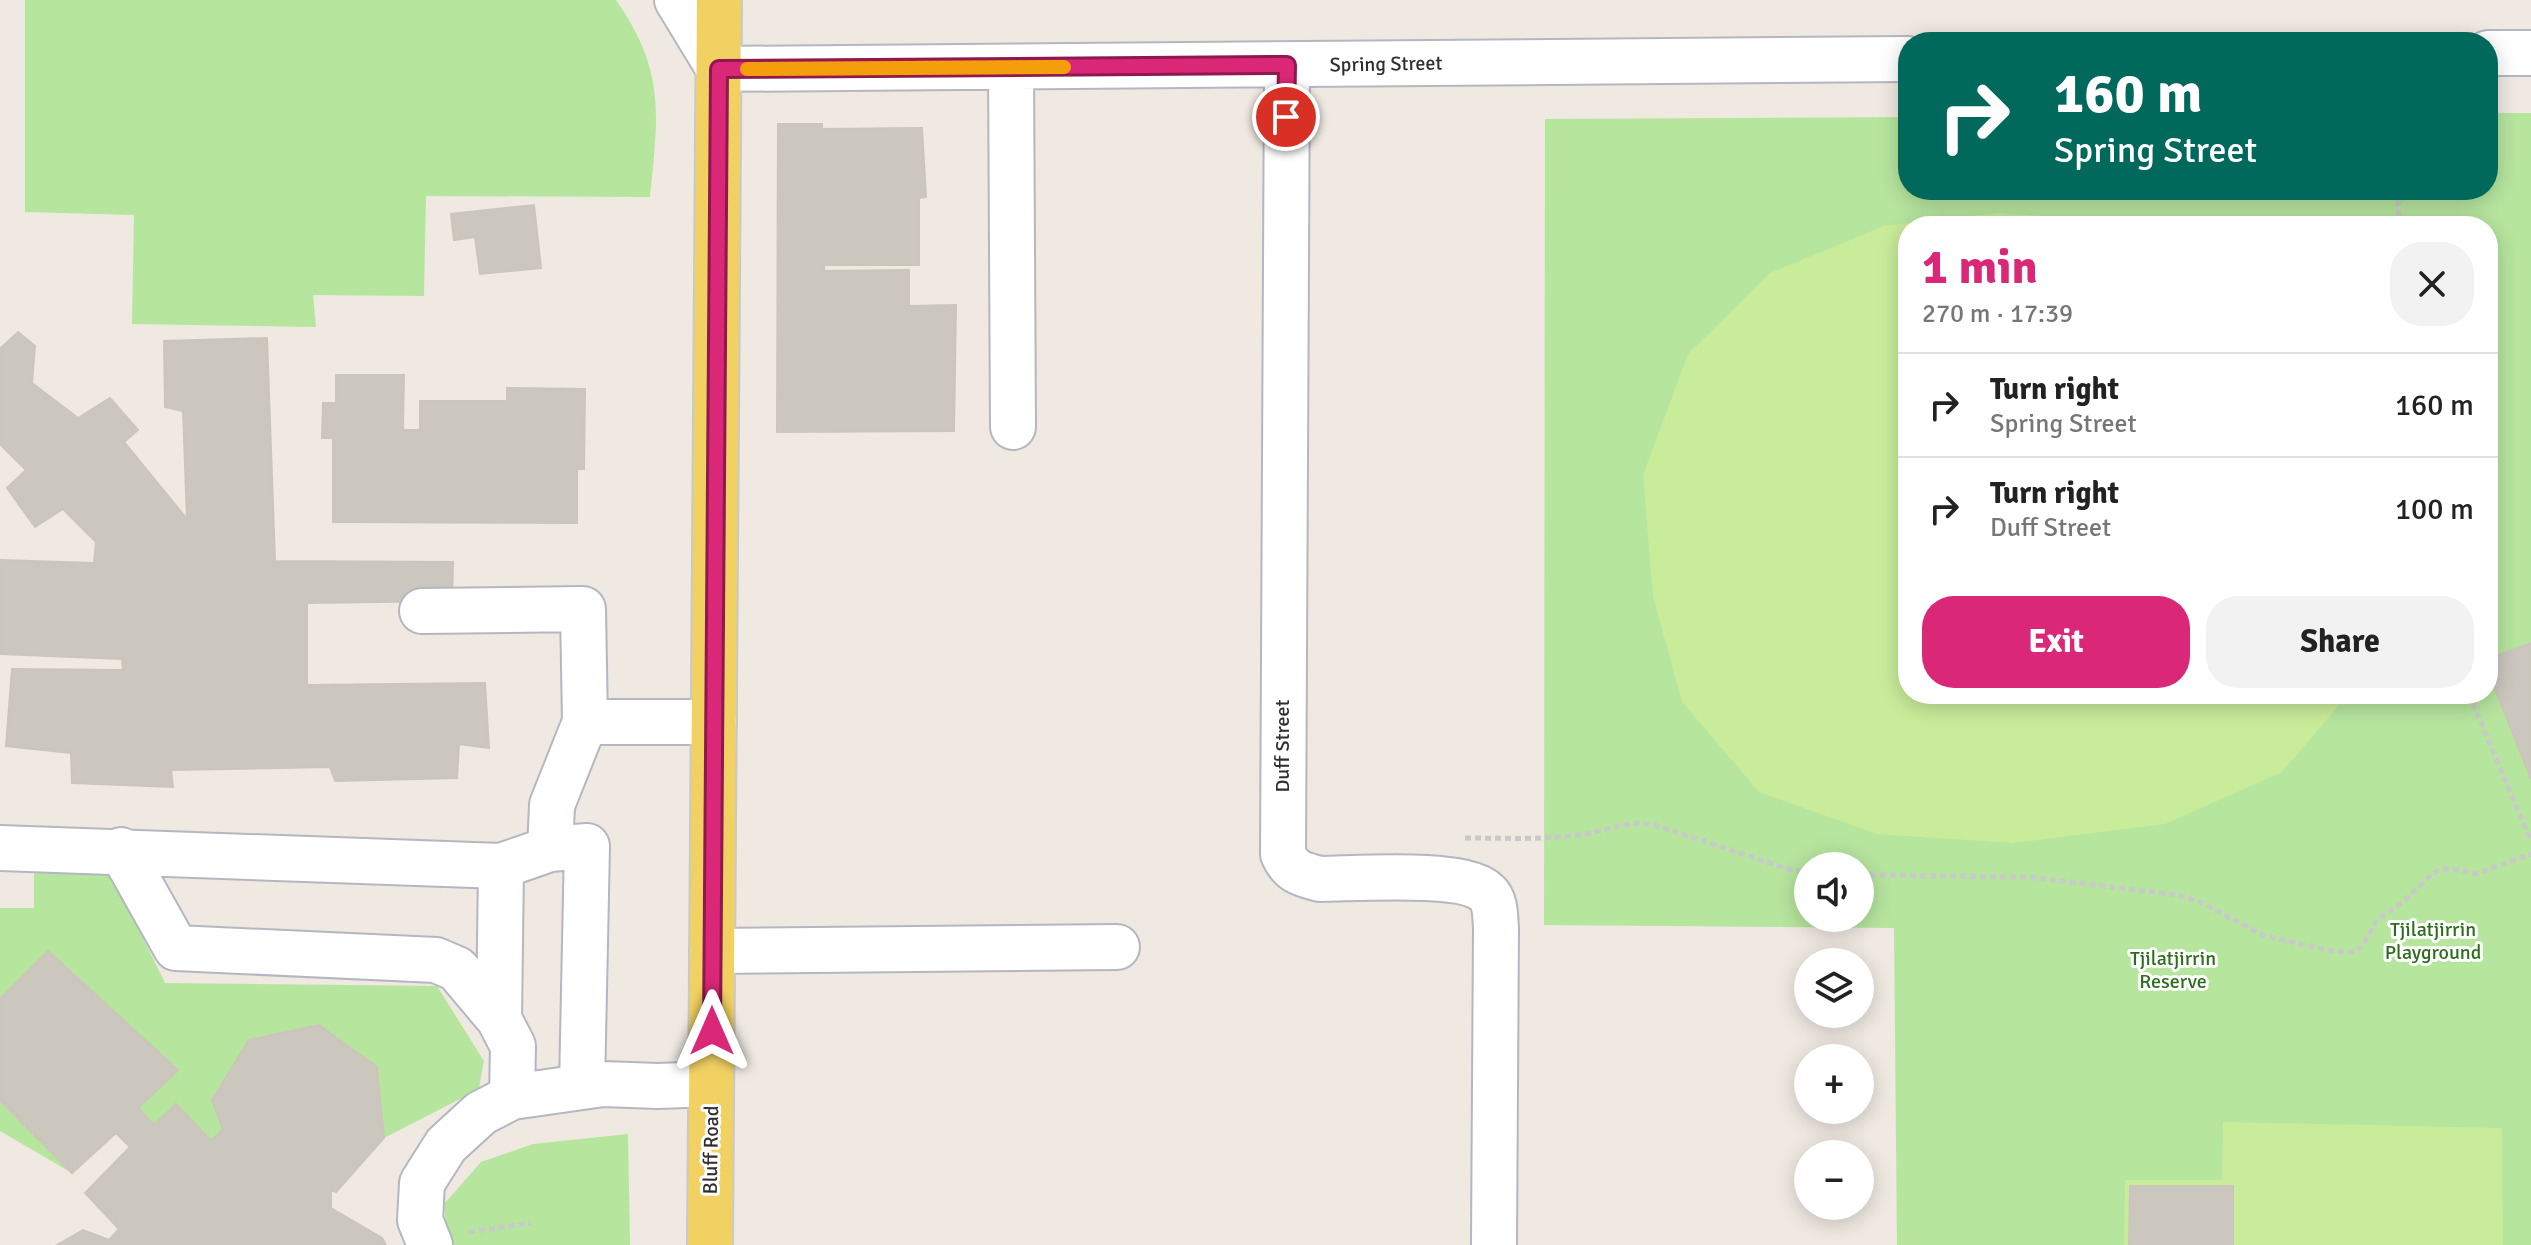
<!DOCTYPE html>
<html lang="en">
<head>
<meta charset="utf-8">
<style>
	body { margin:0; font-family:Signika,sans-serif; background:#f2f2f2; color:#222; height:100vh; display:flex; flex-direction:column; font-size:30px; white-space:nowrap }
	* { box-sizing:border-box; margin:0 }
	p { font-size:26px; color:#767676 }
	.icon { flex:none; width:44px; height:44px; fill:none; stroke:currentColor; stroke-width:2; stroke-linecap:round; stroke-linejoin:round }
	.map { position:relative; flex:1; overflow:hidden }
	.details { position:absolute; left:1898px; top:216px; width:600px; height:488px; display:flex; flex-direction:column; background:#fff; border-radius:32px; box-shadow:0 4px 20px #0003 }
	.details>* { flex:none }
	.guide { position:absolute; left:1898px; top:32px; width:600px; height:168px; border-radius:32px; box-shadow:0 4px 20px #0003; background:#00695c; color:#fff; overflow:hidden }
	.controls { position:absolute; left:1794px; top:852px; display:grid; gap:16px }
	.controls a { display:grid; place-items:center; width:80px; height:80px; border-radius:50%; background:#fff; box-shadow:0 4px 20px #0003; font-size:40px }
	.pin { position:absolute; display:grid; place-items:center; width:68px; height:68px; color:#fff; margin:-34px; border:4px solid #fff; border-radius:50%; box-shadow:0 2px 8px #0007 }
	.me { position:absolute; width:88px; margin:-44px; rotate:0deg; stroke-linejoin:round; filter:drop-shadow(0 0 6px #0008) }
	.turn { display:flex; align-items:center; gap:28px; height:168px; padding:0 24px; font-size:36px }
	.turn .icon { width:104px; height:104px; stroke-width:2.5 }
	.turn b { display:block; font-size:56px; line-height:68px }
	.round { display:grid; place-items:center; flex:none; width:84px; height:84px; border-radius:32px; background:#f2f2f2 }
	.headline { display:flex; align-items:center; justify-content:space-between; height:136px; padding:0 24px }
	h1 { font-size:48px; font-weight:700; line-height:60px; color:#db2777 }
	.button { display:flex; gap:16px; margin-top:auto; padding:16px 24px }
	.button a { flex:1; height:92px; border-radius:32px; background:#db2777; color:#fff; font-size:32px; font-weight:700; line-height:92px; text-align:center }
	.button a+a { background:#f2f2f2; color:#222 }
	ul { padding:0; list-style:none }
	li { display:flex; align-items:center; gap:24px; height:104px; padding:0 24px; border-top:2px solid #e0e0e0 }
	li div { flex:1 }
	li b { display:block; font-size:30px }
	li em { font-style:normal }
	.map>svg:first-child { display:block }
</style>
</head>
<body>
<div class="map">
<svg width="2531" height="1245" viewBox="0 0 2531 1245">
	<rect width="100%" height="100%" fill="#efe9e1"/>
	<!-- green -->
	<path fill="#b6e59e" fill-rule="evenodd" d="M25 0H616C666 72 658 115 650 197L426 196 424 296 313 295 316 327 132 324 134 215 25 212Z
		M2488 113H2531V1245H1897L1894 928 1544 925 1545 119 1908 117V190H2488ZM1908 226H2488V694H1908ZM1808 866H1860V918H1808Z
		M34 868 110 870 165 983 437 986 484 1061 478 1093 464 1097 384 1138 377 1067 319 1026 249 1040 212 1100 223 1129 211 1141 176 1104 154 1125 138 1108 177 1069 49 952 0 999V908H34Z
		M0 1100 72 1173 0 1131Z
		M628 1134 630 1245H448L444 1204 481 1162 533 1144Z"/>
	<!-- pitch -->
	<path fill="#c9ec9a" d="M1997 213 2090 219 2129 226H1908V694H2349L2282 772 2165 824 2013 843 1877 834 1759 792 1682 702 1653 596 1643 475 1688 354 1770 273 1884 226Z
		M2223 1122 2502 1128 2503 1245H2124L2125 1180H2222Z"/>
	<!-- building -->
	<path fill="#cbc7bf" stroke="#cbc5ba" stroke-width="2" d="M778 124H822V129L922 128 926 197 919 198V265H824V271L909 270V306L956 305 954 431 777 432Z
		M534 205 541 268 480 274 475 237 454 240 451 214Z
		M18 332 35 346 32 383 78 418 110 398 138 430 124 442 187 519 183 411 165 407 164 341 267 338 275 561 453 562 452 601 307 603V685L485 683 489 748 459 744 457 778 335 781 330 767 171 770 173 787 72 783 71 753 6 746 12 669 123 670 122 659 0 654V560L94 563 96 542 63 509 35 527 7 488 26 470 0 444V349Z
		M336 375H404L403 430H420V401H507V388L585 389 584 469H577V523L333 522V438H322L323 403H336Z
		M2531 643V779L2488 671V659Z
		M48 951 178 1070 138 1108 154 1125 176 1104 211 1141 223 1129 212 1100 249 1040 319 1025 377 1067 384 1138 336 1192 331 1190V1208L382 1238 386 1245H57L83 1230 109 1240 119 1229 85 1193 130 1147 116 1133 72 1173 0 1100V999Z
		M2130 1186H2233V1245H2129Z"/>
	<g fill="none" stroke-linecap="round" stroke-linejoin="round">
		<defs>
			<path id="minor" d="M677 0 719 69 1908 59
				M2488 53H2531
				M1287 65 1283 854C1291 872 1301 874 1320 879 1354 879 1464 870 1487 893 1496 901 1495 917 1496 928L1494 1245
				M1011 67 1013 427
				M422 611 583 609 585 722 552 805 550 849
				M585 722H714
				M0 848 501 866 550 849 587 846 582 1087
				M121 850 176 948 436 960 457 969 499 1019
				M501 866 499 1019 513 1046 512 1097
				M712 951 1117 947
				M430 1245 420 1220 422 1183 446 1145 481 1113 512 1097 603 1084 658 1086 711 1084"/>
			<path id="major" d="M710 1245 719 0"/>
		</defs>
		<!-- minor casing -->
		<use href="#minor" stroke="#b4b7c1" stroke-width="48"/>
		<!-- major casing -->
		<use href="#major" stroke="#c9c9c9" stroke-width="48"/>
		<!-- path -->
		<path stroke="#c9c9c9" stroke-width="5" stroke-dasharray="6 4" stroke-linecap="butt" d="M2398 190 2399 226
			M2488 507 2495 551 2488 565
			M2469 694 2531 841
			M1465 838C1503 838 1540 840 1578 835 1606 832 1623 820 1652 824L1788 869 1808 873
			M1860 875 2028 877 2178 895 2200 902 2265 936 2332 951 2353 952 2361 947 2378 919 2402 903 2433 873 2444 869 2461 870 2476 874 2531 854
			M469 1232 531 1223"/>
		<!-- minor -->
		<use href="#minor" stroke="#fff" stroke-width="44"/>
		<!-- major -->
		<use href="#major" stroke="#f2d163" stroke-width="44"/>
	</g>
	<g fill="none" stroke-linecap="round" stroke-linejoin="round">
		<defs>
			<path id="route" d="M712 1031 719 69 1287 65 1286 117"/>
		</defs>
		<!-- route casing -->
		<use href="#route" stroke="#8e194d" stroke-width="20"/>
		<!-- route -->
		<use href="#route" stroke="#db2777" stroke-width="14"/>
		<!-- slow -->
		<path stroke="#f59e0b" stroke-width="14" d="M747 69 1064 67"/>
	</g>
	<g text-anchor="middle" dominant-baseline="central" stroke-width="6" stroke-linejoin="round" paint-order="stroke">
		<!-- street labels -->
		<g font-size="20" fill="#2e2e2e" stroke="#fff">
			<text transform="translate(1386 64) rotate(-1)">Spring Street</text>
			<text transform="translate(1282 746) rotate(-90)">Duff Street</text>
			<text transform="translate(711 1150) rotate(-89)">Bluff Road</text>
		</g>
		<!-- park labels -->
		<g font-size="20" fill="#2c6e1b" stroke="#fff">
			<text x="2433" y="929">Tjilatjirrin<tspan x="2433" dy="23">Playground</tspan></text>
			<text x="2173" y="958">Tjilatjirrin<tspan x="2173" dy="23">Reserve</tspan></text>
		</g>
	</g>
</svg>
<div class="controls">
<a><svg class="icon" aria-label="sound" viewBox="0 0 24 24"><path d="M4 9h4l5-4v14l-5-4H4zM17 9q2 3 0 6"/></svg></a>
<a><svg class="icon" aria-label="layers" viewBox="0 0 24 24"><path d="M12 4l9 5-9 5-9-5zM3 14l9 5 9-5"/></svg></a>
<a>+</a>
<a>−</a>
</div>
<div class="pin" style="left:1286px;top:117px;background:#d93025"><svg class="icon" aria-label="arrive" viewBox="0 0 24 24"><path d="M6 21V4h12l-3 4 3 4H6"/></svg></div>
<svg class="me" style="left:712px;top:1031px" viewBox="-20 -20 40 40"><path d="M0-17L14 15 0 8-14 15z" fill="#db2777" stroke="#fff" stroke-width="4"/></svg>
<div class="guide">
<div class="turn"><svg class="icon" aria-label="right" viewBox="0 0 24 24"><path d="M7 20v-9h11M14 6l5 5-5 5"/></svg><div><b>160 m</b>Spring Street</div></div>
</div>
<section class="details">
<div class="headline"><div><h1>1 min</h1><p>270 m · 17:39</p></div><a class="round"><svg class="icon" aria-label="close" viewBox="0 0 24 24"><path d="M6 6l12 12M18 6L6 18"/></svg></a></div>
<ul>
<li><svg class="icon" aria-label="right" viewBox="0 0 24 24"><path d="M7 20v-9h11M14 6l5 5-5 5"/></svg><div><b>Turn right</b><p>Spring Street</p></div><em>160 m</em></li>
<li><svg class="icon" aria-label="right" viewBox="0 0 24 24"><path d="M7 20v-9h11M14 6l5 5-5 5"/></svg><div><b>Turn right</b><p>Duff Street</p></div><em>100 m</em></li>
</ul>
<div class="button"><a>Exit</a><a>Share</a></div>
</section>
</div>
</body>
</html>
